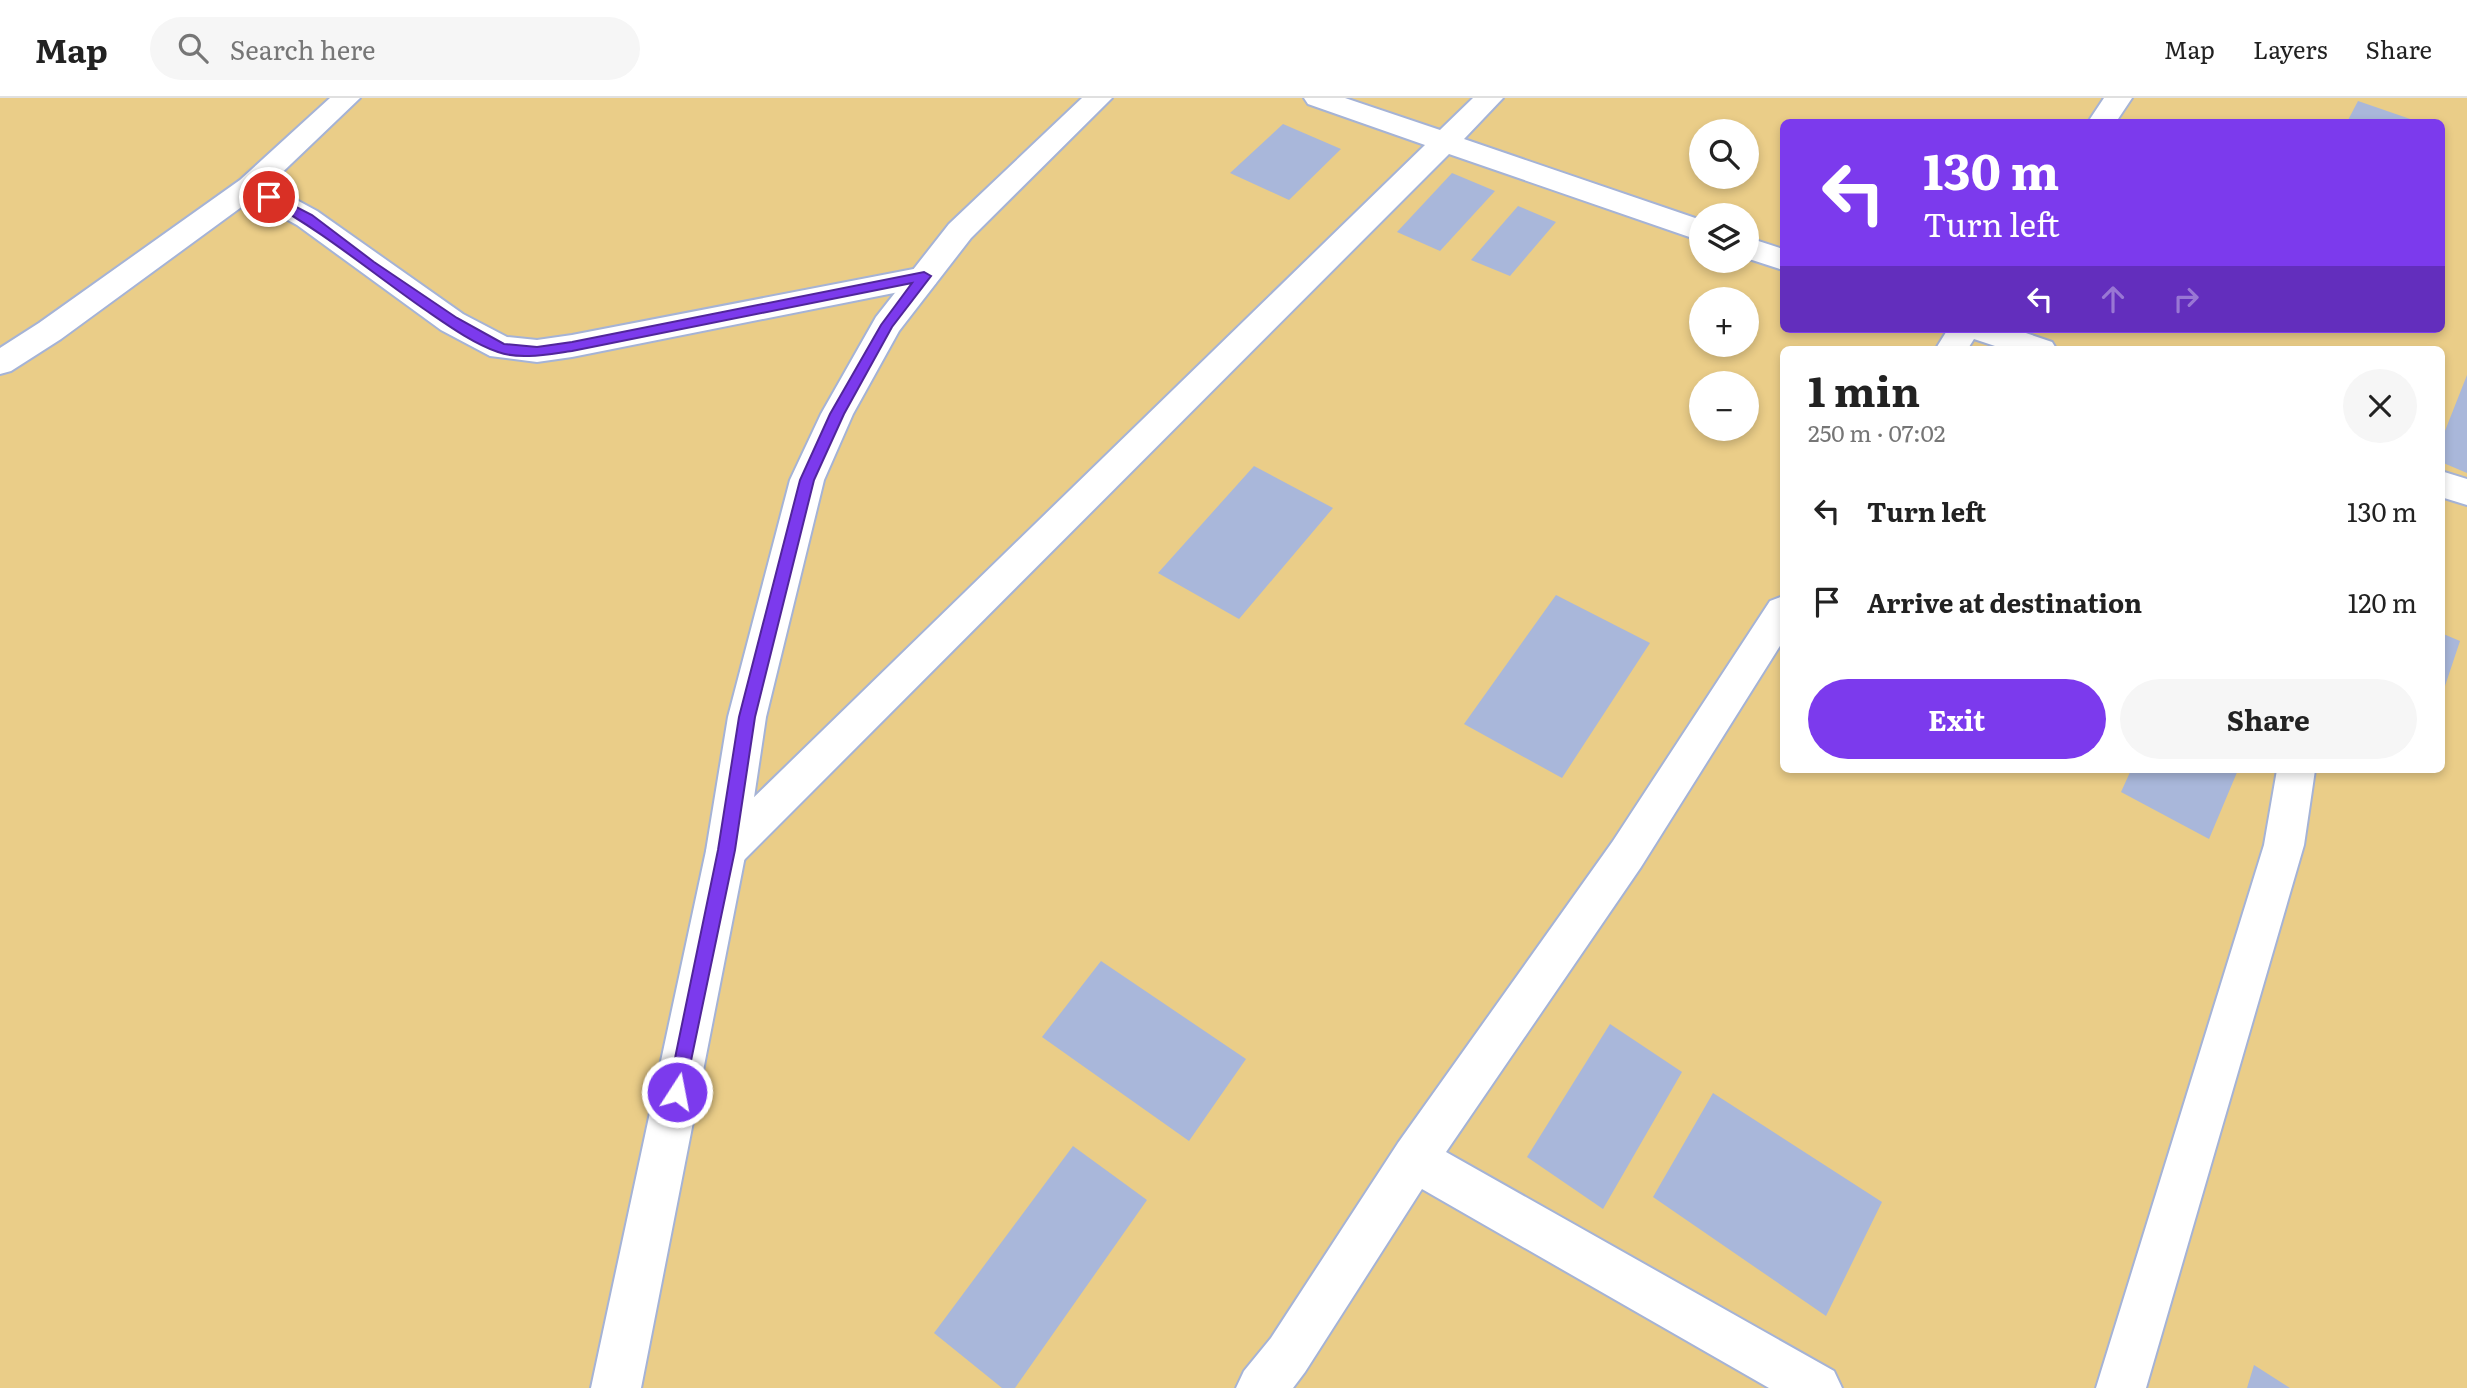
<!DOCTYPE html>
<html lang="en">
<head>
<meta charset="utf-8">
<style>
	body { margin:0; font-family:Literata,serif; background:#f6f6f6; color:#222; height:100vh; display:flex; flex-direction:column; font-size:26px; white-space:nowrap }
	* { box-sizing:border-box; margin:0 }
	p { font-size:23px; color:#767676 }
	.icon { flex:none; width:38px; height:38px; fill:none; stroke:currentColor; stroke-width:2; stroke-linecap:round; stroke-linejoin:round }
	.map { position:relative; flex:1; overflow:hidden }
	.side { position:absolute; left:1780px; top:248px; width:665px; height:427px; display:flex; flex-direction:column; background:#fff; border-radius:10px; box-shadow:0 4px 10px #0003 }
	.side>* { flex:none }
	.guide { position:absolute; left:1780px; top:21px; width:665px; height:214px; border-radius:10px; box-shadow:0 4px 10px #0003; background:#7c3aed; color:#fff; overflow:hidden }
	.tools { position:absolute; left:1689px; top:21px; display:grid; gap:14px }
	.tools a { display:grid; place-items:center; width:70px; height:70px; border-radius:50%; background:#fff; box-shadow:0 4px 10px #0003; font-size:35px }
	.pin { position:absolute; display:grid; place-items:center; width:60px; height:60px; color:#fff; margin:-30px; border:4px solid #fff; border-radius:50%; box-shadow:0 2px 7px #0007 }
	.me { position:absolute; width:77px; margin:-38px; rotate:11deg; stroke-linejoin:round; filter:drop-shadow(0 0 5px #0008) }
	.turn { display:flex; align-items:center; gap:24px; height:147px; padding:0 28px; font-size:32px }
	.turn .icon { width:91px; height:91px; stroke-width:2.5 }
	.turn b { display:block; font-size:49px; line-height:60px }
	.lanes { display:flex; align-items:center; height:66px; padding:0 28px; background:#0003; justify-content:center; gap:35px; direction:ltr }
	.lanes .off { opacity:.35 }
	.round { display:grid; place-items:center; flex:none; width:74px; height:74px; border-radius:37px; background:#f6f6f6 }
	.overview { display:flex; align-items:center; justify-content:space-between; height:119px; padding:0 28px }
	h1 { font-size:42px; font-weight:700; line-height:52px }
	.action { display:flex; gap:14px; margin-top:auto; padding:14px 28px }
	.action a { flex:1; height:80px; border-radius:42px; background:#7c3aed; color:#fff; font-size:28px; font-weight:700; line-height:80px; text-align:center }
	.action a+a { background:#f6f6f6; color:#222 }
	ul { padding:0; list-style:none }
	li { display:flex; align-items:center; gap:21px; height:91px; padding:0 28px }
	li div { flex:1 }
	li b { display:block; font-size:26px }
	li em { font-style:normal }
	header { display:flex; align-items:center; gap:42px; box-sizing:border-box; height:98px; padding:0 35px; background:#fff; border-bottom:2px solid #e0e0e0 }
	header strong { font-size:33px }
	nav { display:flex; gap:38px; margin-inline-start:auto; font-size:24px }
	.search { width:490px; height:63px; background:#f6f6f6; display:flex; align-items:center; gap:18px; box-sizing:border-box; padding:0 24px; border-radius:38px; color:#767676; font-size:26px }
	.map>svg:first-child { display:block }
</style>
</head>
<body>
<header>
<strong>Map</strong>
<div class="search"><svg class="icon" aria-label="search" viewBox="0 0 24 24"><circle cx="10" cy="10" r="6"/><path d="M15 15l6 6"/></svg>Search here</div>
<nav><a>Map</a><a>Layers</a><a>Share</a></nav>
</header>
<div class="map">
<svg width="2467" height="1290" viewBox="0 0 2467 1290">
	<rect width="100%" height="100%" fill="#d5e1fe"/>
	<!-- green -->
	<path fill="#eacd88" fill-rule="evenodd" d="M0 0H2467V1290H0ZM1783 24H2441V231H1783ZM1701 33H1746V79H1701ZM1701 117H1746V163H1701ZM1701 201H1746V247H1701ZM1783 252H2441V672H1783ZM1701 285H1746V331H1701Z"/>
	<!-- building -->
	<path fill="#a9b7da" d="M2358 3 2419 24H2347Z
		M1283 26 1341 51 1289 102 1230 75Z
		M1452 75 1495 93 1440 153 1397 134Z
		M1518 108 1556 124 1510 178 1471 162Z
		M2467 277V375L2441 364V343Z
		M1254 368 1333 410 1239 521 1158 475Z
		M1556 497 1650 545 1562 680 1464 626Z
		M2441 535 2460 543 2442 597H2441Z
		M2131 672H2238L2209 741 2121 694Z
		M1101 863 1246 961 1189 1043 1042 939Z
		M1610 926 1682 974 1603 1111 1527 1059Z
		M1713 995 1882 1104 1826 1218 1653 1099Z
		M1073 1048 1147 1102 1015 1290H1002L934 1235Z
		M2254 1267 2290 1290H2247Z"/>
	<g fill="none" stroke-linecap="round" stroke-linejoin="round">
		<defs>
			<path id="street" d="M330 0H360L269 87 317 113 463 216 507 239 537 242 572 237 924 169 935 172 939 179 935 186 924 189 572 259 537 264 490 258 441 232 297 127 251 102 61 241 11 273 0 276V250L39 225 240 82Z
				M1304 0H1345L1440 32 1473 0H1503L1464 41 1701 122V143L1449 56 740 766 726 771 712 766 706 753 712 740 1425 47 1308 6Z
				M2104 0H2132L2116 24H2088Z
				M1746 139 1783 151V172L1746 160Z
				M1948 231H2014L2052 244 2057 252H2007L1974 241 1967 252H1935Z
				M2441 373 2467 381V407L2441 399Z
				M1783 498V543L1641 769 1446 1054 1834 1273 1842 1290H1769L1422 1091 1305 1274 1293 1290H1236L1244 1273 1271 1240 1398 1045 1613 743 1770 503Z
				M2277 672H2315L2304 747 2146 1290H2096L2264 747Z"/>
			<path id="secondary" d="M1082 0H1112L971 140 899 233 853 316 824 382 766 619 746 753 641 1290H591L706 753 728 619 790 382 821 316 876 219 949 126Z"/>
		</defs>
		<!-- street casing -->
		<use href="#street" stroke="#a5b3d6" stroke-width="4"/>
		<!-- secondary casing -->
		<use href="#secondary" stroke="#a5b3d6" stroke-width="4"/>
		<!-- street -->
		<use href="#street" fill="#fff" fill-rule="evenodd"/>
		<!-- secondary -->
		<use href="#secondary" fill="#fff" fill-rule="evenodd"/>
	</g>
	<!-- route -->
	<path fill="#7c3aed" stroke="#51269a" stroke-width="2" d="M269 95 312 117 374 164 457 220 504 246 537 249 572 244 924 174 931 178 892 229 844 316 814 382 755 619 735 752 683 1001 677 1003 670 1001 668 994 718 752 739 619 800 382 830 316 881 227 912 185 572 253C549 256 520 262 498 254 472 245 446 226 424 211 371 174 321 132 265 102V96Z"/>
</svg>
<div class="tools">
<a><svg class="icon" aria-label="search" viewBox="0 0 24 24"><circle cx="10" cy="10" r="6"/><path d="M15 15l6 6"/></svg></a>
<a><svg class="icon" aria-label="layers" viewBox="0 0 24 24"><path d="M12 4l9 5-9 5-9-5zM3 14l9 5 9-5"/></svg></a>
<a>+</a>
<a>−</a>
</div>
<div class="pin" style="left:269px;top:99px;background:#d93025"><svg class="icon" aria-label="arrive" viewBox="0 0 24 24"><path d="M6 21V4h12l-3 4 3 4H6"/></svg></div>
<svg class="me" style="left:677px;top:994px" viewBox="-20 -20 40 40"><circle r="17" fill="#7c3aed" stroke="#fff" stroke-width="3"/><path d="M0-11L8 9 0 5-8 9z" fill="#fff"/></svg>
<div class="guide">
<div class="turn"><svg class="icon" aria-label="left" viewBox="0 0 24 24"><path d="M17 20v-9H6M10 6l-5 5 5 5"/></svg><div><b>130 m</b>Turn left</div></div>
<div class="lanes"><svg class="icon" aria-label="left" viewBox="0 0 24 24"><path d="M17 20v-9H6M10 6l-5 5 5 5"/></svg><svg class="icon off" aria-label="ahead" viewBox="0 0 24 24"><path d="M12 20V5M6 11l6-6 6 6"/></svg><svg class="icon off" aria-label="right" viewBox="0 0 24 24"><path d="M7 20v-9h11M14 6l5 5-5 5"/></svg></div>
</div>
<section class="side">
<div class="overview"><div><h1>1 min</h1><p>250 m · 07:02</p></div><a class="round"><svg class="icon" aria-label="close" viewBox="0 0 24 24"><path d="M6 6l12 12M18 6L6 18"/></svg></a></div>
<ul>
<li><svg class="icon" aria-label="left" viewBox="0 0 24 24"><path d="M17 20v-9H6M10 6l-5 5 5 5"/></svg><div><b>Turn left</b></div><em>130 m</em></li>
<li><svg class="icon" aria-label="arrive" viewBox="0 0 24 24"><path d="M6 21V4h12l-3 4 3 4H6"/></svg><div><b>Arrive at destination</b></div><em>120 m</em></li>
</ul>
<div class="action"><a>Exit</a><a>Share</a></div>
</section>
</div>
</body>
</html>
